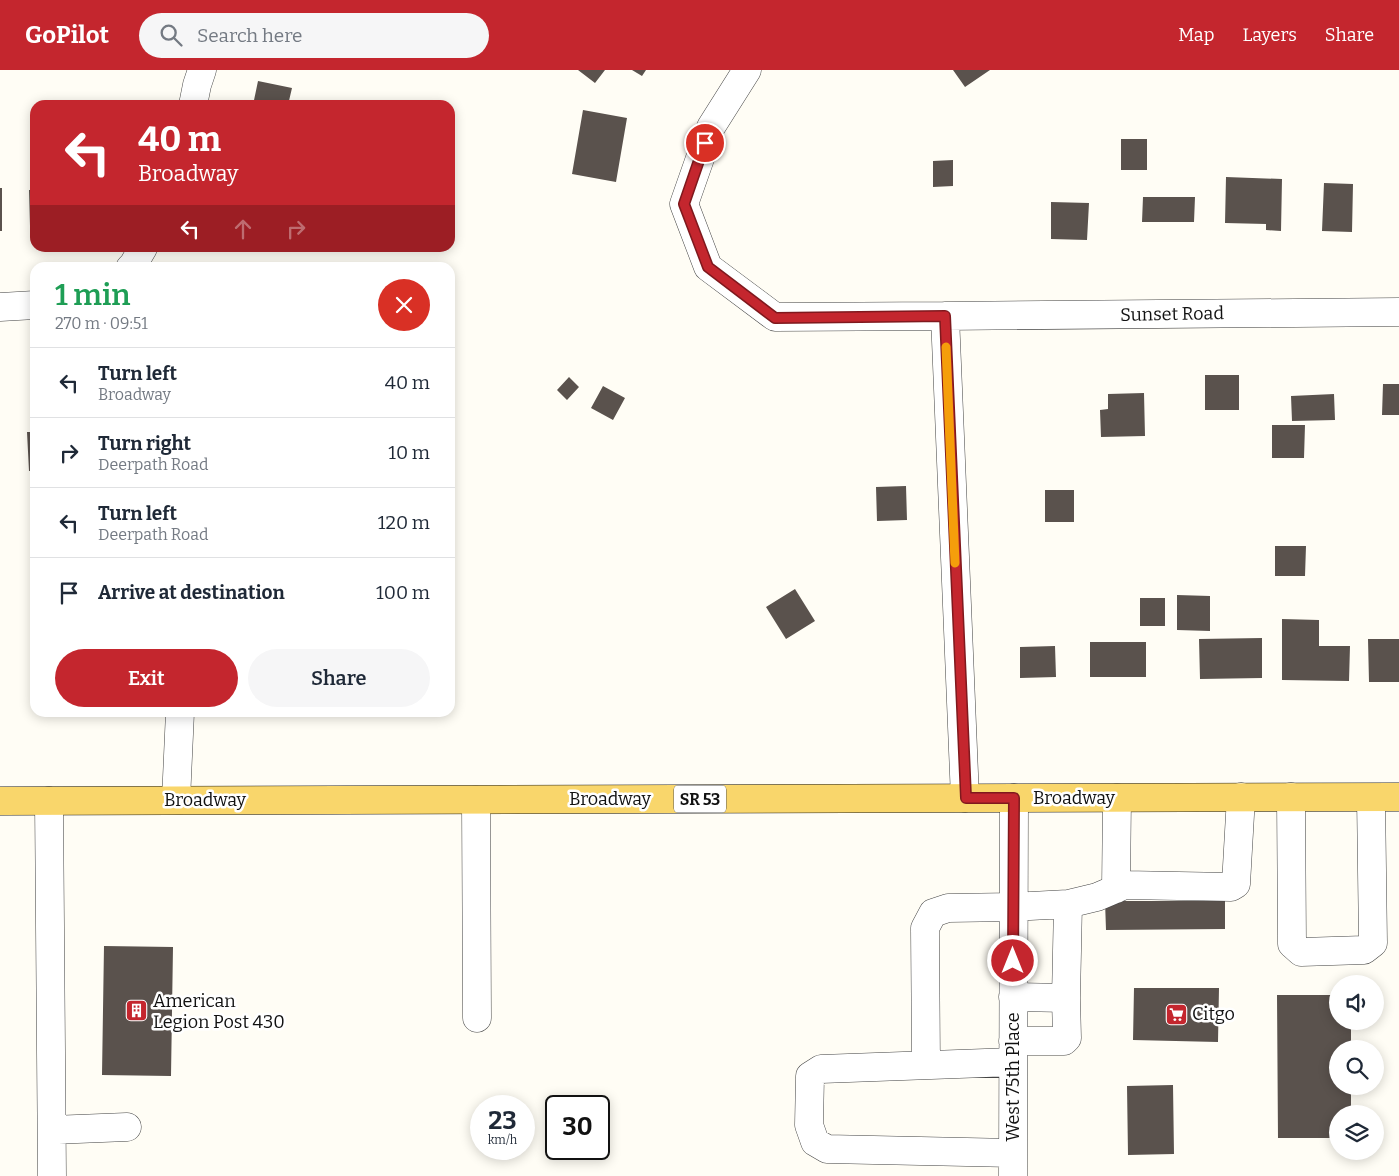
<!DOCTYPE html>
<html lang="en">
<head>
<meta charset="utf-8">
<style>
	body { margin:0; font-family:Bitter,serif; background:#f6f6f7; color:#1f2937; height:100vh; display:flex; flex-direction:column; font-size:19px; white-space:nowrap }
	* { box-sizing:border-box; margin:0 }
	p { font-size:16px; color:#747a83 }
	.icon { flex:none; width:28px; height:28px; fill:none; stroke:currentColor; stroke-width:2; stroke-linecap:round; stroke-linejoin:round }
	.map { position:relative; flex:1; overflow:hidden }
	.sheet { position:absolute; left:30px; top:192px; width:425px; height:455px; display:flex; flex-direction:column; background:#fff; border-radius:15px; box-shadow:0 2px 12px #0003 }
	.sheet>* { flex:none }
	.banner { position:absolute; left:30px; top:30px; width:425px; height:152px; border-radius:15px; box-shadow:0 2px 12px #0003; background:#c4262e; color:#fff; overflow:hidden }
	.buttons { position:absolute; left:1329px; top:905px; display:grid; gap:10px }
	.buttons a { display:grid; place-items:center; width:55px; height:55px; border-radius:50%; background:#fff; box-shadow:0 2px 12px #0003; font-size:25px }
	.speed { position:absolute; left:470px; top:1025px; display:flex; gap:10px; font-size:25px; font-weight:700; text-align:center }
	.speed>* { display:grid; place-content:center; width:65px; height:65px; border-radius:50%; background:#fff; box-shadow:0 2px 12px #0003; line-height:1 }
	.speed small { font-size:12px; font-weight:400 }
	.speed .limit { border:2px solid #111; border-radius:8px; background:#fff; color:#111 }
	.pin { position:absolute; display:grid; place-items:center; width:42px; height:42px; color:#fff; margin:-21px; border:2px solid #fff; border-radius:50%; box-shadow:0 1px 5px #0007 }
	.me { position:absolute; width:55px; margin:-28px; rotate:0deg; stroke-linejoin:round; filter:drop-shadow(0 0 4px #0008) }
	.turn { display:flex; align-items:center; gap:18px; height:105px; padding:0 25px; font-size:22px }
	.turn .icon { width:65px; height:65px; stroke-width:2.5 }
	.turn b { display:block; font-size:35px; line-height:42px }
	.lanes { display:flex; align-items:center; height:48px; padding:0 25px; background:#0003; justify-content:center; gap:25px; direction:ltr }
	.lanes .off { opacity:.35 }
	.round { display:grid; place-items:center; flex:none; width:52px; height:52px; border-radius:26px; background:#f6f6f7 }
	.summary { display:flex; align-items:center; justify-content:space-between; height:85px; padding:0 25px }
	h1 { font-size:30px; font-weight:600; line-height:38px; color:#1e9e55 }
	.action { display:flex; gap:10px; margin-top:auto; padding:10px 25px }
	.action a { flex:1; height:58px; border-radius:30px; background:#c4262e; color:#fff; font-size:20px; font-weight:600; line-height:58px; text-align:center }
	.action a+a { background:#f6f6f7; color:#1f2937 }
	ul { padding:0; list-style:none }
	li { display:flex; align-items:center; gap:15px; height:70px; padding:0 25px; border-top:1px solid #e0e1e3 }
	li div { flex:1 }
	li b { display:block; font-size:19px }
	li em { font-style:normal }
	header { display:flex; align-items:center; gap:30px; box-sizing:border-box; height:70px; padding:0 25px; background:#c4262e; color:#fff }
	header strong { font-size:24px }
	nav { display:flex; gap:28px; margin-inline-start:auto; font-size:18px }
	.search { width:350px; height:45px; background:#f6f6f7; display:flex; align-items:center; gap:12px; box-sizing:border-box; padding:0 18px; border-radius:28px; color:#747a83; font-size:19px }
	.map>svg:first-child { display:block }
</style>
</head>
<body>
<header>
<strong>GoPilot</strong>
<div class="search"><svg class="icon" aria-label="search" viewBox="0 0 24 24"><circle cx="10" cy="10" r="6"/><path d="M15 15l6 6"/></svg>Search here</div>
<nav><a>Map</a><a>Layers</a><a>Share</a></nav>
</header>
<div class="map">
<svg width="1399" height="1106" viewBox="0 0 1399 1106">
	<rect width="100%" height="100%" fill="#fffdf5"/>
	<!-- building -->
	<path fill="#5a524d" d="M578 0H605L595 13Z
		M632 0H646L642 6Z
		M953 0H990L965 17Z
		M258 11 292 18 288 35H253Z
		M583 40 627 48 616 112 572 104Z
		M1121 69H1147V100H1121Z
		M953 90V116L933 117V91Z
		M1226 107 1282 109 1281 161 1266 160V154L1225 153Z
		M1324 113 1353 114 1352 162 1322 161Z
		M0 118H2V161H0Z
		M29 120H35V156H30Z
		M1143 127H1195L1194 152H1142Z
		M1051 132 1089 133 1087 170 1051 169Z
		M1205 305H1239V340H1205Z
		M569 307 579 317 567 330 557 320Z
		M1383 314H1399V345H1382Z
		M603 316 625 328 613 350 591 338Z
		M1144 323 1145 366 1101 367 1100 340 1108 339V324Z
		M1334 324 1335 350 1292 351 1291 326Z
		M1272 355H1305L1304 388H1272Z
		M27 362H35V401H29Z
		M906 416 907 450 877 451 876 417Z
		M1045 420H1074V452H1045Z
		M1275 476H1306L1305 506H1275Z
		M795 519 815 551 786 569 766 537Z
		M1177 525 1210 526V561L1177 560Z
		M1140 528H1165V556H1140Z
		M1282 549 1319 550V576H1350L1349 611 1282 610Z
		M1262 568V608L1200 609 1199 569Z
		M1368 569H1399V612H1369Z
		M1090 572H1146V607H1090Z
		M1055 576 1056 607 1020 608V577Z
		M1105 831H1225V859L1106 860Z
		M104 876 173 877 171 1006 102 1005Z
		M1134 918H1219L1218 972 1133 970Z
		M1277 925H1338V951H1351V979H1338V1016H1351V1044H1338V1068H1278Z
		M1173 1015 1174 1084 1128 1085 1127 1016Z"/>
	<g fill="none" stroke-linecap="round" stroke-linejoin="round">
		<defs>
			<path id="minor" d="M747 0 711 57 684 134 708 197 775 247 945 246 965 728
				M193 35 197 15 202 0
				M130 198 133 195 143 178
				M0 237 35 235
				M945 246 1399 242
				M1291 727 1292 874 1301 882 1364 880 1373 873 1371 728
				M176 730 180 642
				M476 730 477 948
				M49 731 52 1106
				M1116 819 1117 728
				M1013 927 1066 928
				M1013 971H1064L1067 968 1066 928 1068 834
				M926 995 925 858 933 843 948 838 1013 837 1068 834 1097 827 1125 815 1231 817 1236 814 1241 727
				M52 1060 127 1057
				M1013 1083 827 1079 815 1072 809 1055 810 1006 821 999 1013 992
				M1013 1106 1014 728"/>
			<path id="major" d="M0 731 1399 727"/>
		</defs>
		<!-- minor casing -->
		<use href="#minor" stroke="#444" stroke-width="29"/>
		<!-- major casing -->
		<use href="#major" stroke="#222" stroke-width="29"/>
		<!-- minor -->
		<use href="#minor" stroke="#fff" stroke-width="28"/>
		<!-- major -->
		<use href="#major" stroke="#f9d66b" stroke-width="28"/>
	</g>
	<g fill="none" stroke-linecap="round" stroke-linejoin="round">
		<defs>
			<path id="route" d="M705 73 684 134 708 197 775 248 945 246 966 728H1014L1013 891"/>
		</defs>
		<!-- route casing -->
		<use href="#route" stroke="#7f191e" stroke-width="12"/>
		<!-- route -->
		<use href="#route" stroke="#c4262e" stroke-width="9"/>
		<!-- slow -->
		<path stroke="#f59e0b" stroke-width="9" d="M946 277 955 493"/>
	</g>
	<!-- icons -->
	<defs>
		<symbol id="building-square" viewBox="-11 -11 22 22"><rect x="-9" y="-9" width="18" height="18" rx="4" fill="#c4262e" stroke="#fff"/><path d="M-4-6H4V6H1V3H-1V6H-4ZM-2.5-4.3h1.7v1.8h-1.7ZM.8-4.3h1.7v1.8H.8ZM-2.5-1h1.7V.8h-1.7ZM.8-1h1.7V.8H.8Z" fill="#fff"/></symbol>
		<symbol id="supermarket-square" viewBox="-11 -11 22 22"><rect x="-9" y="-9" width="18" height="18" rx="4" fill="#c4262e" stroke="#fff"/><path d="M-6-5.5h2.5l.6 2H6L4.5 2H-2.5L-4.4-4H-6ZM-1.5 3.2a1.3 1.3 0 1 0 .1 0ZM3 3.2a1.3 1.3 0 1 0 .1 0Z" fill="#fff"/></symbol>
	</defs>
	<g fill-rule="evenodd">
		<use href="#building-square" x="124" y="928" width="25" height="25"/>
		<use href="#supermarket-square" x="1164" y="932" width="25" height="25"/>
	</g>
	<g text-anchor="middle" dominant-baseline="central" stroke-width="5" stroke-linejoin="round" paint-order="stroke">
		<!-- shield labels -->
		<rect fill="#fff" stroke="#585858" stroke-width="1" x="674" y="715.5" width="52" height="27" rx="4"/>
		<g font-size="16" font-weight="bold" fill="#111">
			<text x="700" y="729">SR 53</text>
		</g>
		<!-- street labels -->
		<g font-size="18" fill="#111" stroke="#fff">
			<text transform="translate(1172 244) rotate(-1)">Sunset Road</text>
			<text x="1074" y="728">Broadway</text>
			<text x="610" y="729">Broadway</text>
			<text x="205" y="730">Broadway</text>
			<text transform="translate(1013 1007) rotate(-90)">West 75th Place</text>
		</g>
		<!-- poi labels -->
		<g font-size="18" fill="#111" stroke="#fff" text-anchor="start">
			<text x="153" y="931">American<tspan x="153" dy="21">Legion Post 430</tspan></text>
			<text x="1192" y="944">Citgo</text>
		</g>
	</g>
</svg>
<div class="buttons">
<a><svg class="icon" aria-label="sound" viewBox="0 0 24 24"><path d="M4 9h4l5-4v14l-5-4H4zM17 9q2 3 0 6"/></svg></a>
<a><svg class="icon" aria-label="search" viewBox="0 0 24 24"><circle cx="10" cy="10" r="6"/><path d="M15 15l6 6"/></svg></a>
<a><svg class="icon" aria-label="layers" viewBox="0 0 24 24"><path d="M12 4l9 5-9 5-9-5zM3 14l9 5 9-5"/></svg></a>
</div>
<div class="speed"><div>23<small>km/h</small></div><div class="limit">30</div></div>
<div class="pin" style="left:705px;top:73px;background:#d93025"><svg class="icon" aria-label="arrive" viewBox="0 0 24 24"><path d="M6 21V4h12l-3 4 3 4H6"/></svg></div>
<svg class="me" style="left:1013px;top:891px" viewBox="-20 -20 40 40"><circle r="17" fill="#c4262e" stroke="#fff" stroke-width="3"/><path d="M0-11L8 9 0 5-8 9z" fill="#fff"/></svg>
<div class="banner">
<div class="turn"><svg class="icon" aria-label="left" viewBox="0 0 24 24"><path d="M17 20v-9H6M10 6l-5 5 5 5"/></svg><div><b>40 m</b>Broadway</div></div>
<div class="lanes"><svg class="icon" aria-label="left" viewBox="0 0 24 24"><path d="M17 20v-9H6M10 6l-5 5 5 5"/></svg><svg class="icon off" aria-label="ahead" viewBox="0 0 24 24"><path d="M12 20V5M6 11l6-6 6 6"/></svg><svg class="icon off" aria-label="right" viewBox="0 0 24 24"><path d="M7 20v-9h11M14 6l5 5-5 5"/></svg></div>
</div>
<section class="sheet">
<div class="summary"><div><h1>1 min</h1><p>270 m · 09:51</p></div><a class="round" style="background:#d93025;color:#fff"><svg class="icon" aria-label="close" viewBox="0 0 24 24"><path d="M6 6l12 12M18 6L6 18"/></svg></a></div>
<ul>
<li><svg class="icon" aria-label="left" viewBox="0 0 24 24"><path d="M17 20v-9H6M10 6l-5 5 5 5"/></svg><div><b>Turn left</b><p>Broadway</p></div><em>40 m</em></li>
<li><svg class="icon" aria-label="right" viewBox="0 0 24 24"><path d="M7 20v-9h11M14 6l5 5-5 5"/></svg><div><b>Turn right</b><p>Deerpath Road</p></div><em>10 m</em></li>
<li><svg class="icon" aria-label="left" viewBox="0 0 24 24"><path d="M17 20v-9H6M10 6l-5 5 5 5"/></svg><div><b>Turn left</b><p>Deerpath Road</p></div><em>120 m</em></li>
<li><svg class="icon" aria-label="arrive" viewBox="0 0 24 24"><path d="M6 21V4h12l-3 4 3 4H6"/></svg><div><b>Arrive at destination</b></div><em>100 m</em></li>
</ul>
<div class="action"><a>Exit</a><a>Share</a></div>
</section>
</div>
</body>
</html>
